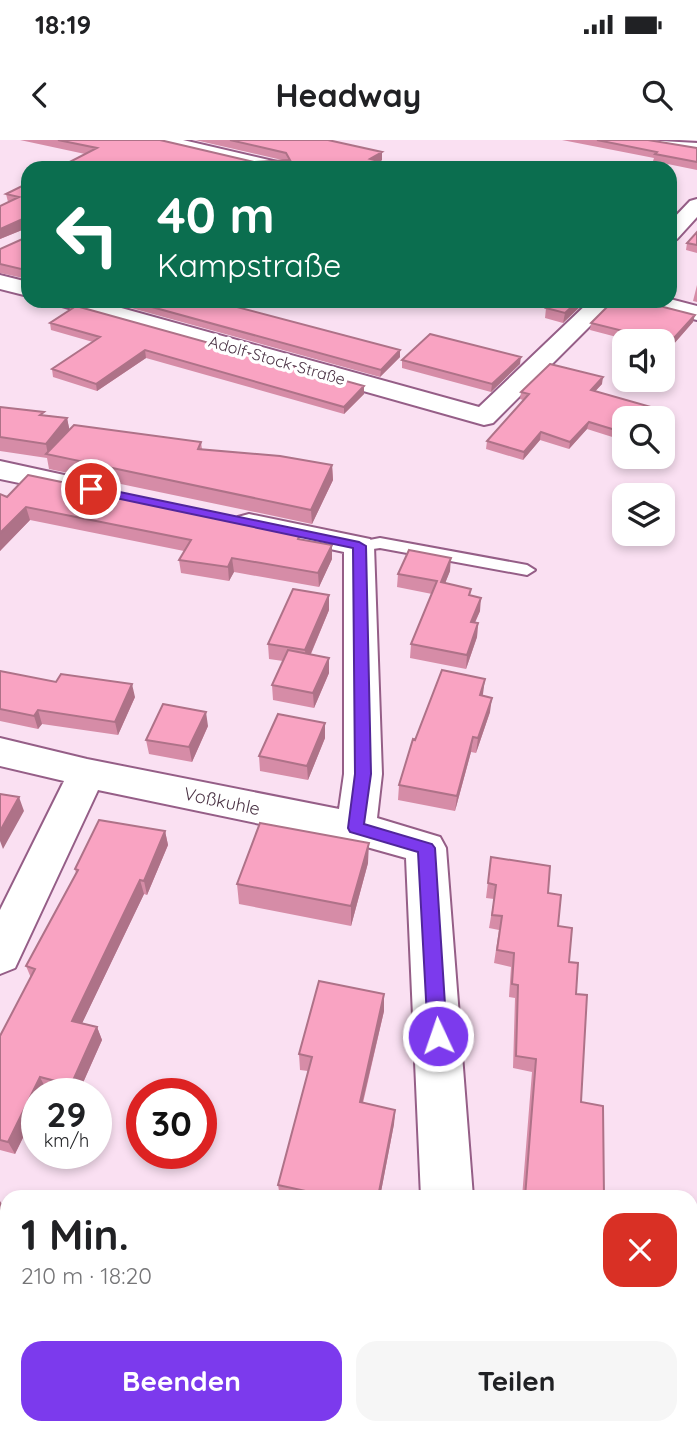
<!DOCTYPE html>
<html lang="de">
<head>
<meta charset="utf-8">
<style>
	body { margin:0; font-family:Quicksand,sans-serif; background:#f6f6f6; color:#202124; height:100vh; display:flex; flex-direction:column; font-size:26px; white-space:nowrap }
	* { box-sizing:border-box; margin:0 }
	p { font-size:23px; color:#757577 }
	.icon { flex:none; width:38px; height:38px; fill:none; stroke:currentColor; stroke-width:2; stroke-linecap:round; stroke-linejoin:round }
	.map { position:relative; flex:1; overflow:hidden }
	.panel { position:absolute; left:0px; top:1050px; width:698px; height:245px; display:flex; flex-direction:column; background:#fff; border-radius:21px 21px 0 0; box-shadow:0 4px 10px #0003 }
	.panel>* { flex:none }
	.hud { position:absolute; left:21px; top:21px; width:656px; height:147px; border-radius:21px; box-shadow:0 4px 10px #0003; background:#0b6e4f; color:#fff; overflow:hidden }
	.tools { position:absolute; left:612px; top:189px; display:grid; gap:14px }
	.tools a { display:grid; place-items:center; width:63px; height:63px; border-radius:14px; background:#fff; box-shadow:0 4px 10px #0003; font-size:35px }
	.speed { position:absolute; left:21px; top:938px; display:flex; gap:14px; font-size:35px; font-weight:700; text-align:center }
	.speed>* { display:grid; place-content:center; width:91px; height:91px; border-radius:50%; background:#fff; box-shadow:0 4px 10px #0003; line-height:1 }
	.speed small { font-size:18px; font-weight:400 }
	.speed .limit { border:10px solid #d22; background:#fff; color:#111 }
	.pin { position:absolute; display:grid; place-items:center; width:60px; height:60px; color:#fff; margin:-30px; border:4px solid #fff; border-radius:50%; box-shadow:0 2px 7px #0007 }
	.me { position:absolute; width:77px; margin:-38px; rotate:357deg; stroke-linejoin:round; filter:drop-shadow(0 0 5px #0008) }
	.turn { display:flex; align-items:center; gap:24px; height:147px; padding:0 21px; font-size:32px }
	.turn .icon { width:91px; height:91px; stroke-width:2.5 }
	.turn b { display:block; font-size:49px; line-height:60px }
	.round { display:grid; place-items:center; flex:none; width:74px; height:74px; border-radius:21px; background:#f6f6f6 }
	.head { display:flex; align-items:center; justify-content:space-between; height:119px; padding:0 21px }
	h1 { font-size:42px; font-weight:700; line-height:52px }
	.button { display:flex; gap:14px; margin-top:auto; padding:14px 21px }
	.button a { flex:1; height:80px; border-radius:21px; background:#7c3aed; color:#fff; font-size:28px; font-weight:700; line-height:80px; text-align:center }
	.button a+a { background:#f6f6f6; color:#202124 }
	.status { display:flex; justify-content:space-between; align-items:center; height:49px; padding:0 35px; background:#fff; direction:ltr }
	.status svg { height:19px; fill:currentColor }
	header { display:flex; justify-content:space-between; align-items:center; height:91px; padding:0 21px; background:#fff; font-size:32px; font-weight:700 }
	.map>svg:first-child { display:block }
</style>
</head>
<body>
<div class="status"><b>18:19</b><svg viewBox="0 0 49 12"><path d="M0 12V9h3v3zM5 12V6h3v6zM10 12V3h3v9zM15 12V0h3v12zM26 1h20v11H26zM47 4h2v5h-2z"/></svg></div>
<header><svg class="icon" aria-label="back" viewBox="0 0 24 24"><path d="M15 5l-7 7 7 7"/></svg>Headway<svg class="icon" aria-label="search" viewBox="0 0 24 24"><circle cx="10" cy="10" r="6"/><path d="M15 15l6 6"/></svg></header>
<div class="map">
<svg width="697" height="1295" viewBox="0 0 697 1295">
	<rect width="100%" height="100%" fill="#fae0f2"/>
	<g fill="none" stroke-linecap="round" stroke-linejoin="round">
		<defs>
			<path id="lane" d="M380 398 527 425 535 430 527 435 380 408 359 411 351 406 354 403Z"/>
			<path id="street" d="M151 0H183L286 24 288 28H255L154 4Z
				M643 0 697 3V13L646 4Z
				M697 59V77L677 99 670 101V82L690 61Z
				M0 135 28 142V156L0 149Z
				M670 159 697 166V180L640 166 636 161Z
				M58 161H96L479 267 590 161H615L493 283 484 285 62 166Z
				M0 321 87 340 91 346 87 352 77 355 0 339Z
				M249 374 370 399 374 406 382 634 377 678 440 697 446 708 473 1057H421L406 718 356 704 98 650 15 828 0 834V770L64 641 0 626V598L87 619 339 669 344 634V412L238 389 234 383 238 377Z
				M0 1238 7 1240V1288H28L14 1295H0Z
				M63 1288H150L153 1295H65Z
				M402 1288H460V1295H400Z"/>
		</defs>
		<!-- lane casing -->
		<use href="#lane" stroke="#955e87" stroke-width="4"/>
		<!-- street casing -->
		<use href="#street" stroke="#955e87" stroke-width="4"/>
		<!-- lane -->
		<use href="#lane" fill="#fff" fill-rule="evenodd"/>
		<!-- street -->
		<use href="#street" fill="#fff" fill-rule="evenodd"/>
	</g>
	<!-- wall -->
	<path fill="#d68ca7" d="M20 0H160L254 22 282 20 195 0H330L382 20 380 21 58 28 85 14Z
		M562 0H648L697 8V30L653 21 654 18Z
		M28 43V135L23 138 0 133V109L27 97 28 88H27L0 99V66L8 62 6 54Z
		M697 92V113L686 110 687 103Z
		M697 145V162L693 161Z
		M106 161H214L400 217 380 237Z
		M554 161H586L563 183 545 178 546 168Z
		M693 182 672 206 663 203V201H656L646 199 644 201H632L590 190 591 183Z
		M50 183 364 254 344 274 146 218 97 251 53 237 52 229 93 202 51 190Z
		M402 220 520 224 491 252 402 228Z
		M602 244 595 251 651 267 649 275 646 278H625V301L587 289 569 309 540 300 523 320 486 309 487 301 523 260 520 259 521 252Z
		M0 267 45 275 67 278 69 289 201 302 202 309 332 325 333 340 312 384 49 329 47 318 0 311Z
		M0 354 7 357 332 405V419L319 447 234 432 229 441 181 433 179 420 184 411 30 380 0 411Z
		M450 431 445 443 471 449 470 456 480 471 475 483H478L477 497 466 529 410 518 411 504 432 454 397 447 398 434Z
		M329 470 311 514 329 518V533L314 568 273 560 272 545 283 521 269 519 268 504Z
		M0 531 135 557 118 595 42 584 38 589 0 581Z
		M482 556 490 572 476 613 471 612 455 671 398 660 399 645 415 600Z
		M325 583V598L308 640 260 631 259 616Z
		M208 586 192 622 149 614 146 600Z
		M165 691 168 705 147 755 144 754 82 883 97 887 102 900 78 954H64L46 949 37 954V969L15 1014 0 1010V896L31 838 26 826 76 733 75 729Z
		M491 717 548 753 569 822 576 854 581 962 604 1057H522L532 932 513 928 515 858 509 857 511 827 494 823 499 790 489 788 494 759 486 758Z
		M368 723 351 786 239 764 237 744Z
		M384 854V871L363 963 395 970 394 984 380 1057H280L278 1045 308 931 300 930 299 914Z
		M561 1288H651V1295H560Z"/>
	<!-- shaded-wall -->
	<path fill="#ae7288" d="M382 12V20L370 28V19Z
		M25 78 27 88 0 99V89Z
		M28 124V135L23 138 21 129Z
		M578 161H586L563 183 565 173Z
		M695 175 693 182 672 206 674 198Z
		M648 192 646 199 644 201H642L643 196Z
		M145 210 146 218 97 251 96 244Z
		M400 210V217L380 237 381 230Z
		M521 217 520 224 491 252 492 244Z
		M603 237 602 244 590 257 591 250Z
		M364 246V254L344 274V267Z
		M651 267 649 275 646 278H642Z
		M67 278 70 292 48 315 46 304Z
		M589 282 587 289 569 309 570 302Z
		M541 292 540 300 523 320 524 312Z
		M332 325 333 340 312 384 311 370Z
		M26 367 30 380 0 411V393Z
		M332 405V419L319 447 318 433Z
		M232 418 234 432 229 441 228 427Z
		M451 418 450 431 440 456 441 442Z
		M329 455V470L306 525 305 510Z
		M481 458 480 471 469 495 471 482Z
		M478 483 477 497 466 529 467 515Z
		M329 518V533L314 568 313 553Z
		M485 539 483 554 478 570 480 555Z
		M132 544 135 557 118 595 115 582Z
		M492 558 490 572 476 613 478 598Z
		M38 570 42 584 38 589 34 576Z
		M206 572 208 586 192 622 189 607Z
		M325 583V598L308 640 307 626Z
		M473 597 471 612 455 671 457 656Z
		M19 657 24 671 3 709 0 701V691Z
		M165 691 168 705 147 755 144 741Z
		M369 703 368 723 351 786V766Z
		M140 740 144 754 77 894 72 881Z
		M384 854V871L359 977 360 962Z
		M97 887 102 900 78 954H75L71 945Z
		M40 937 46 949 44 954H37V969L15 1014 8 1002Z
		M395 970 394 984 380 1057H378Z
		M0 1061 6 1070 0 1085Z"/>
	<!-- building -->
	<path fill="#f9a3c2" stroke="#ae7288" stroke-width="2" d="M58 0H160L254 22 290 20 286 13 230 0H328L382 12 370 19 406 28H58L97 8Z
		M597 0H648L697 8V22L655 14 657 12Z
		M28 43V80L25 78 0 89V66L19 57 6 54Z
		M28 88V124L21 129 0 124V109L27 97Z
		M697 92V105L687 103Z
		M130 161H214L400 210 381 230Z
		M554 161H578L565 173 546 168Z
		M613 161H640L695 175 674 198 648 192 643 196 591 183Z
		M76 166 364 246 344 267 145 210 96 244 52 229 100 197 50 183Z
		M430 194 521 217 492 244 402 220Z
		M550 224 603 237 591 250 651 267 642 278H625V293L589 282 570 302 541 292 524 312 487 301 529 254 521 252Z
		M0 267 44 272 40 275 67 278 46 304 0 297Z
		M74 285 201 302 198 309 280 316 332 325 311 370 46 314Z
		M28 335 301 392 298 399 332 405 318 433 232 418 228 427 179 420 191 400 26 367 0 393V354L7 357Z
		M409 410 451 418 441 442 471 449 469 455 481 458 471 482 478 483 467 515 411 504 437 441 398 434Z
		M293 449 329 455 305 510 268 504Z
		M288 510 329 518 313 553 272 545Z
		M442 530 485 539 480 555 492 558 478 598 473 597 457 656 399 645 413 599 415 600Z
		M0 531 56 542 61 534 132 544 115 582 38 570 34 576 0 569Z
		M163 564 206 572 189 607 146 600Z
		M278 574 325 583 307 626 259 616Z
		M0 654 19 657 0 691Z
		M99 680 165 691 144 741 140 740 72 881 97 887 71 945 40 937 8 1002 0 1000V896L35 829 26 826 78 730 75 729Z
		M260 683 369 703 351 766 237 744Z
		M491 717 550 726 548 753 561 755 558 786 572 788 569 822 578 823 576 854 587 855 581 962 603 966 604 1057H525L536 919 516 916 518 845 512 844 514 813 497 810 502 776 492 775 496 745 488 743Z
		M319 841 384 854 360 962 395 970 378 1057H333L278 1045 312 917 299 914Z
		M566 1288H651V1295H565Z"/>
	<!-- route -->
	<path fill="#7c3aed" stroke="#51269a" stroke-width="2" d="M91 346 359 402 366 406 371 634 364 684 432 704 435 708 447 896 444 902 438 905 431 902 428 896 418 712 350 692 348 688 355 634 353 408 87 352V347Z"/>
	<g text-anchor="middle" dominant-baseline="central" stroke-width="7" stroke-linejoin="round" paint-order="stroke">
		<!-- far-street labels -->
		<g font-size="16" fill="#4b3345" stroke="#fff">
			<text transform="translate(277 220) rotate(16)">Adolf-Stock-Straße</text>
		</g>
		<!-- street labels -->
		<g font-size="18" fill="#4b3345" stroke="#fff">
			<text transform="translate(222 661) rotate(12)">Voßkuhle</text>
		</g>
	</g>
</svg>
<div class="tools">
<a><svg class="icon" aria-label="sound" viewBox="0 0 24 24"><path d="M4 9h4l5-4v14l-5-4H4zM17 9q2 3 0 6"/></svg></a>
<a><svg class="icon" aria-label="search" viewBox="0 0 24 24"><circle cx="10" cy="10" r="6"/><path d="M15 15l6 6"/></svg></a>
<a><svg class="icon" aria-label="layers" viewBox="0 0 24 24"><path d="M12 4l9 5-9 5-9-5zM3 14l9 5 9-5"/></svg></a>
</div>
<div class="speed"><div>29<small>km/h</small></div><div class="limit">30</div></div>
<div class="pin" style="left:91px;top:349px;background:#d93025"><svg class="icon" aria-label="arrive" viewBox="0 0 24 24"><path d="M6 21V4h12l-3 4 3 4H6"/></svg></div>
<svg class="me" style="left:438px;top:896px" viewBox="-20 -20 40 40"><circle r="17" fill="#7c3aed" stroke="#fff" stroke-width="3"/><path d="M0-11L8 9 0 5-8 9z" fill="#fff"/></svg>
<div class="hud">
<div class="turn"><svg class="icon" aria-label="left" viewBox="0 0 24 24"><path d="M17 20v-9H6M10 6l-5 5 5 5"/></svg><div><b>40 m</b>Kampstraße</div></div>
</div>
<section class="panel">
<div class="head"><div><h1>1 Min.</h1><p>210 m · 18:20</p></div><a class="round" style="background:#d93025;color:#fff"><svg class="icon" aria-label="close" viewBox="0 0 24 24"><path d="M6 6l12 12M18 6L6 18"/></svg></a></div>
<div class="button"><a>Beenden</a><a>Teilen</a></div>
</section>
</div>
</body>
</html>
